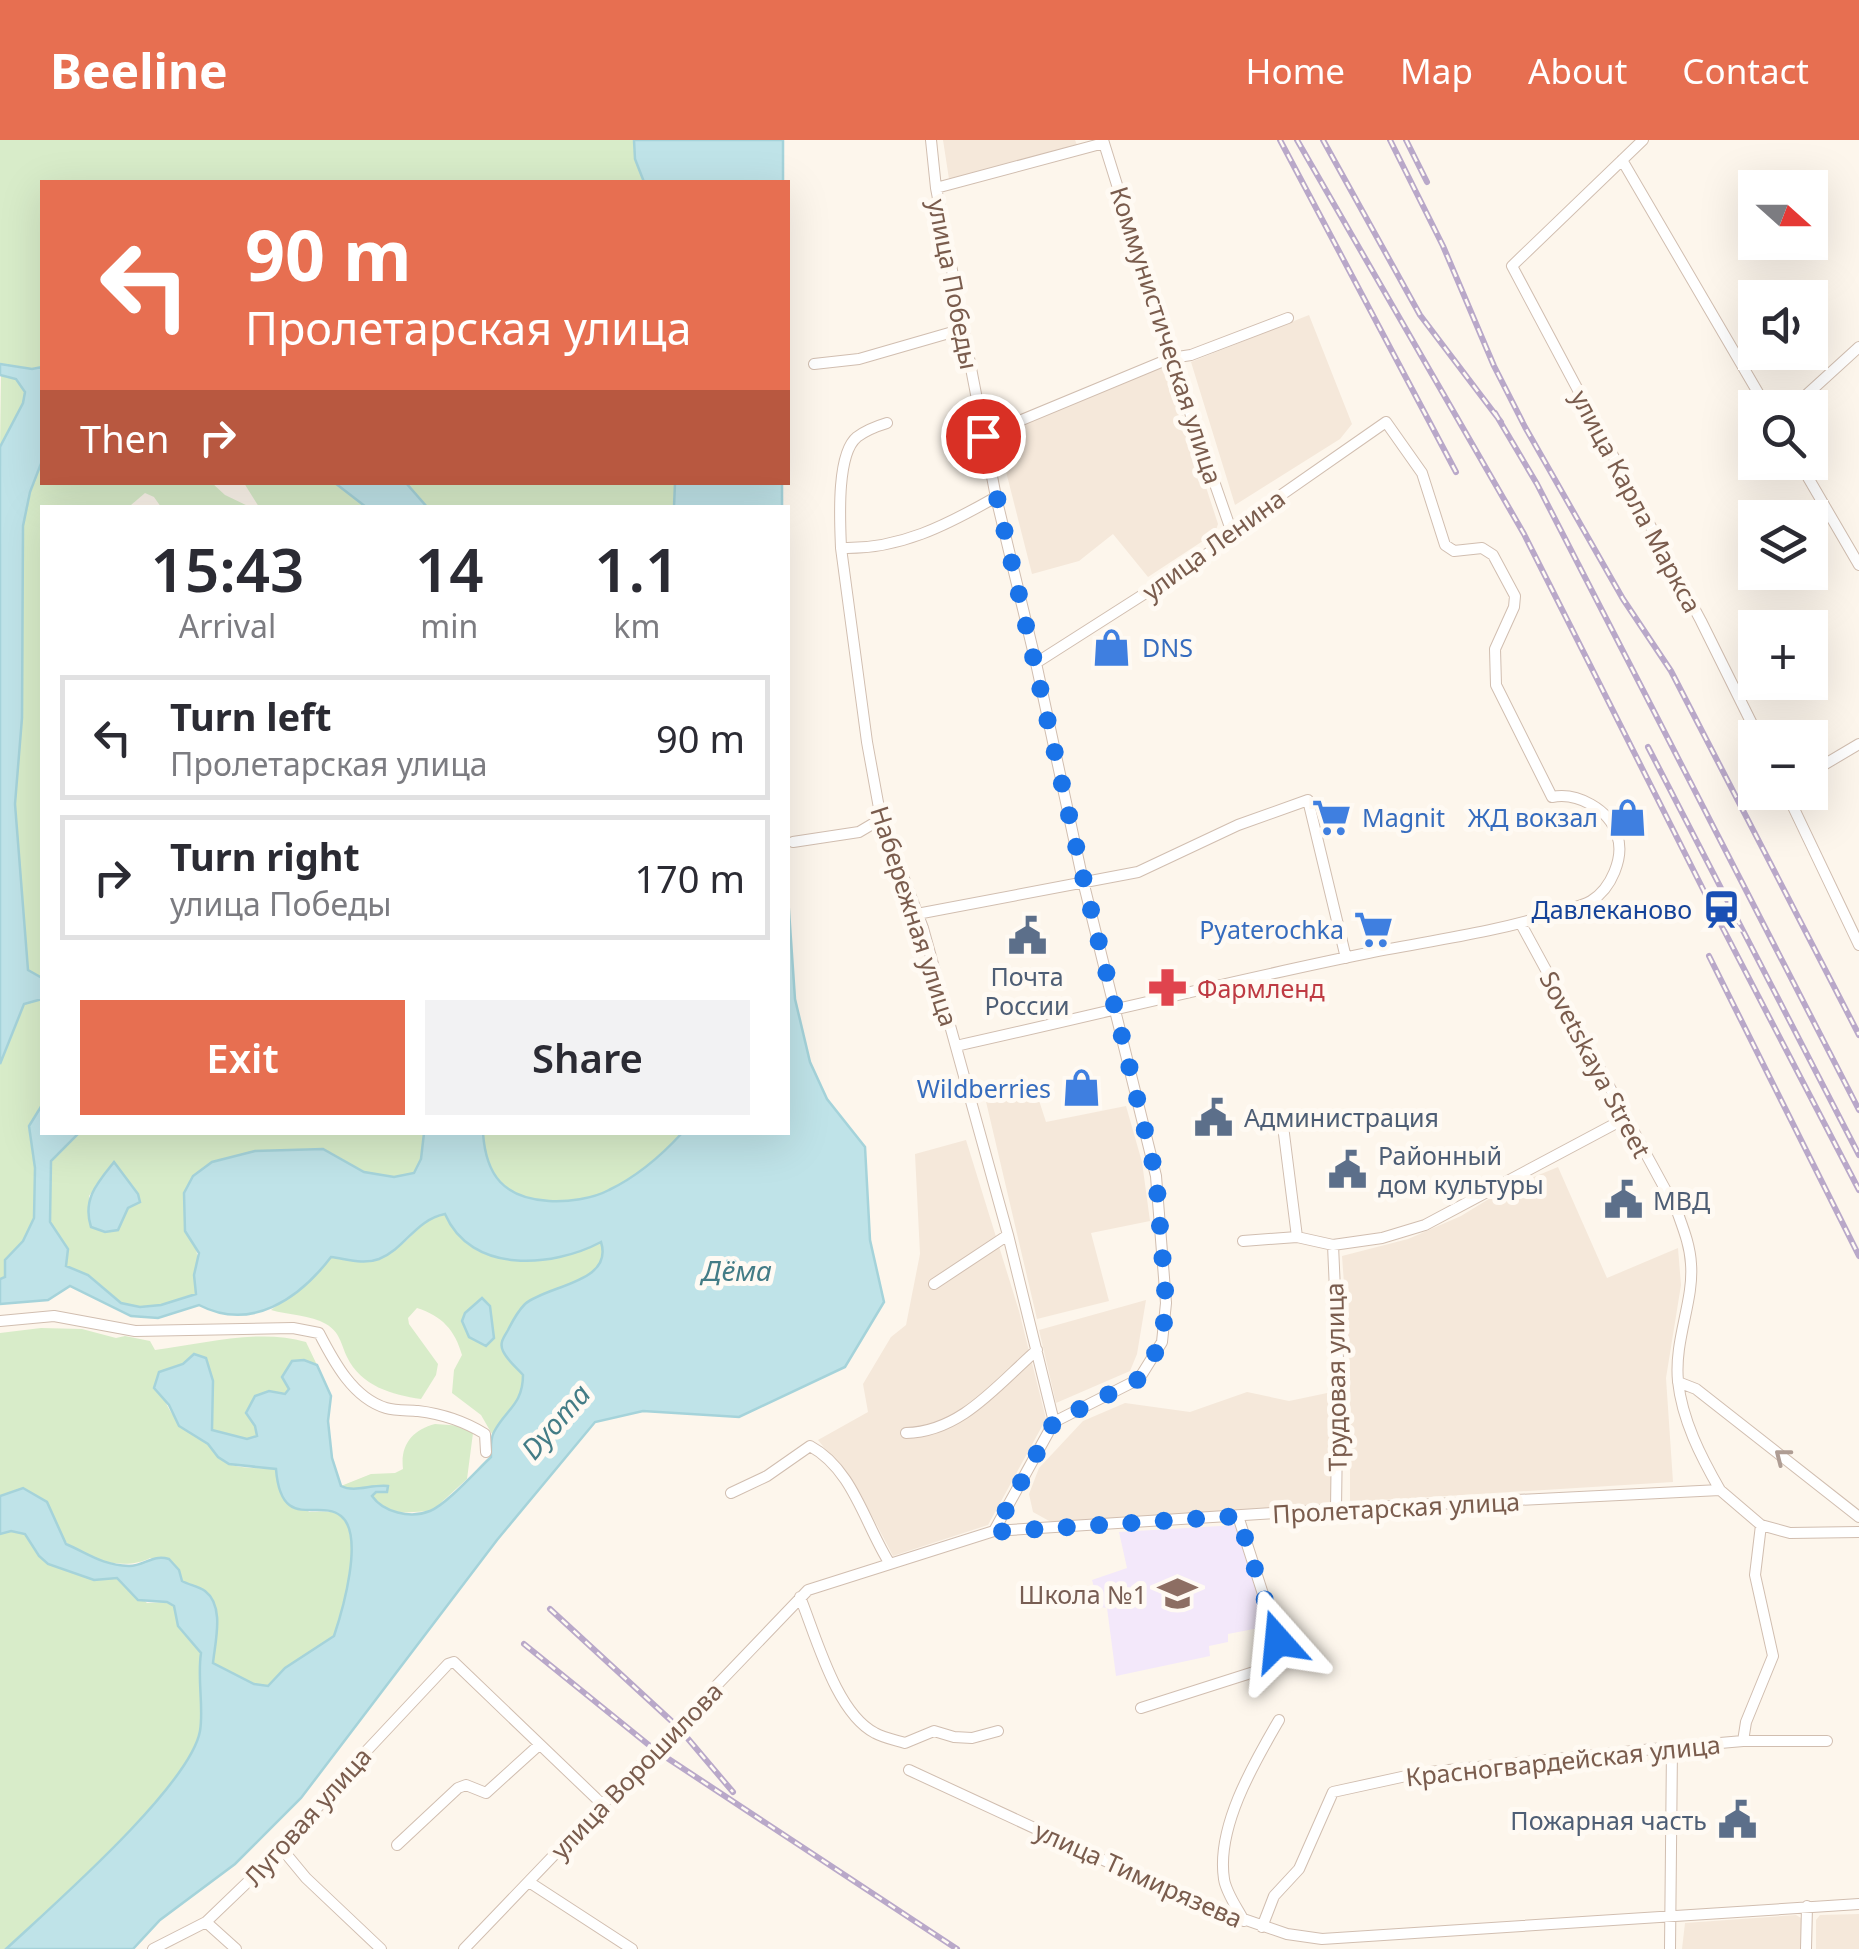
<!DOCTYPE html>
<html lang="en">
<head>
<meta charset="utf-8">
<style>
	body { margin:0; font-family:"Noto Sans",sans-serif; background:#f2f2f3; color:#2b2b33; height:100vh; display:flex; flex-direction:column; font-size:38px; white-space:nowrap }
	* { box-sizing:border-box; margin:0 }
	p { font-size:32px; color:#7c7c81 }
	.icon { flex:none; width:55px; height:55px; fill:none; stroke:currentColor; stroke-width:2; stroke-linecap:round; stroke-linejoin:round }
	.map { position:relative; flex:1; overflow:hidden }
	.side { position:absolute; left:40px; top:365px; width:750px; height:630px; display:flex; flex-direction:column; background:#fff; border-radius:0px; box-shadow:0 10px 40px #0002 }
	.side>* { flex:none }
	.hud { position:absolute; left:40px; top:40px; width:750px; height:305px; border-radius:0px; box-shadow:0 10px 40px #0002; background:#e76f51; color:#fff; overflow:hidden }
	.needle { width:65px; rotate:111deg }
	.tools { position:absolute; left:1738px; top:30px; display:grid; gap:20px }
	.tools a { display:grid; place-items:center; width:90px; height:90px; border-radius:0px; background:#fff; box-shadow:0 10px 40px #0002; font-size:50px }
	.pin { position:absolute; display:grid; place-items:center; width:85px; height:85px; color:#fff; margin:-42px; border:5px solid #fff; border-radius:50%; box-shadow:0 2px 10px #0007 }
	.me { position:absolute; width:110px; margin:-55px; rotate:342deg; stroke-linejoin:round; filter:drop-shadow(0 0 8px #0008) }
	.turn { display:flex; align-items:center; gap:35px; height:210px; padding:0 40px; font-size:45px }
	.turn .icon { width:130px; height:130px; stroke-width:2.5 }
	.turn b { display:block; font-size:70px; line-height:85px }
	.then { display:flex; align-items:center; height:95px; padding:0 40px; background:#0003; gap:20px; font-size:38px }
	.eta { display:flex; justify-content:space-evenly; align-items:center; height:170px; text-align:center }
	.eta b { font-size:60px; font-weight:600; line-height:70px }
	.cta { display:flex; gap:20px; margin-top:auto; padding:20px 40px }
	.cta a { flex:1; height:115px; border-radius:0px; background:#e76f51; color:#fff; font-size:40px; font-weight:600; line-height:115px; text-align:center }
	.cta a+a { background:#f2f2f3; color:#2b2b33 }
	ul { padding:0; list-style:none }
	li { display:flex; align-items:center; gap:30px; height:125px; margin:0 20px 15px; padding:0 20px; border:5px solid #e1e1e2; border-radius:0px }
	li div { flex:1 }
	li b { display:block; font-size:38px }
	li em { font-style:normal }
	header { display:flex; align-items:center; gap:60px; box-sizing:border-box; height:140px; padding:0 50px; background:#e76f51; color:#fff }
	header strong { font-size:48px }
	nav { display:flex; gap:55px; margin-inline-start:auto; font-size:35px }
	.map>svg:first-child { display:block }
</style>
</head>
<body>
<header>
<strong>Beeline</strong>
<nav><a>Home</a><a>Map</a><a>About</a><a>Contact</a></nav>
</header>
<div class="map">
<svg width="1859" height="1809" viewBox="0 0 1859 1809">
	<rect width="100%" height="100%" fill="#fdf6ec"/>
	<!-- residential -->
	<path fill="#f5e8da" d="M943 0H1075L1077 5 949 39Z
		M1309 175 1352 284 1340 299 1235 365 1191 222Z
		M1166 224 1218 384 1215 393 1148 437 1113 394 1079 421 1032 434 997 296Z
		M1035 948 1046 982 1126 966 1142 1022 1150 1081 1091 1093 1109 1161 1037 1179 984 953Z
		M966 1000 1019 1171 1046 1279 988 1385 893 1416 859 1351 818 1300 868 1272 863 1244 891 1197 906 1185 920 1114 915 1014Z
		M1558 1027 1607 1138 1678 1108 1681 1145 1666 1238 1673 1342 1350 1362V1228L1342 1116 1408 1099 1461 1076 1505 1049Z
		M1146 1160 1137 1214 1130 1231 1056 1263 1039 1190Z
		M1247 1252 1289 1261 1332 1252V1364L1051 1382 1033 1372 1029 1354 1039 1328 1083 1281 1125 1263 1190 1272Z
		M1859 1774V1809H1816V1780L1820 1775Z
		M1796 1775 1801 1778V1809H1682L1685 1783Z"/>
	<!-- education -->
	<path fill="#f3e8fa" d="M1237 1385 1269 1486 1228 1494V1502L1209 1506 1210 1516 1116 1536 1107 1468 1100 1467 1092 1440 1127 1428 1119 1392Z"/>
	<!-- green -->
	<path fill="#d8ecc9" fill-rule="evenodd" d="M0 0H634L635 19 644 42H42V227L33 229 0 224Z
		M1 235 16 239 25 251 23 263 0 307Z
		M42 321V342L212 343 225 355 250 367H161L154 357 145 353 131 365 135 367 42 368V838L28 831 15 664 22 578 23 386 30 352Z
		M244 343H335L366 367H259Z
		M406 343H675L674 367H427Z
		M40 858 42 859V965L29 987 35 1028 34 1078 23 1101 5 1120V1137L0 1139V924L24 863Z
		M79 993H424L421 1019 414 1033 394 1037 364 1032 323 1009 254 1011 195 1105C200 1115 194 1139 197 1154L162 1165 140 1167 121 1163 88 1135 66 1126 50 1082 51 1020ZM107 1031 128 1041 138 1054 128 1068 89 1081V1056Z
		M483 993H682C660 1016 638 1036 609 1050 592 1059 568 1062 549 1061 504 1058 486 1036 483 993Z
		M446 1074C468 1136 556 1127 602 1101 611 1145 548 1144 525 1164 518 1171 512 1182 508 1190 504 1197 499 1203 503 1211 507 1220 517 1228 523 1235 522 1260 508 1276 492 1294L481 1275 452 1253 454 1230 462 1215C455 1190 442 1176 417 1168L408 1178 409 1184 438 1224 436 1235 421 1259C392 1255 361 1246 347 1217 341 1204 340 1192 326 1184 311 1175 288 1175 271 1170L317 1135 331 1117C351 1119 382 1118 401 1105 419 1092 419 1079 446 1074Z
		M41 1188 82 1189 116 1198 125 1196 150 1201 155 1210C203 1204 259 1188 306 1202L317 1225 304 1220 285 1254 269 1251 256 1286 257 1296 247 1299 212 1291 213 1241 183 1224 159 1232C163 1269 174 1282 205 1302 214 1308 217 1319 228 1324 242 1329 261 1328 277 1329L309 1372C318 1372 332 1370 340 1375 366 1390 342 1473 334 1496L285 1528 268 1546 254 1544 213 1523 217 1487 197 1447 182 1441 179 1430 150 1418C125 1432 74 1419 61 1395L10 1352 0 1356V1193Z
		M435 1284 463 1286 473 1293 467 1339 432 1371 395 1373 372 1359 376 1352C363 1349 352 1351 341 1346L371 1334 395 1333 403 1329C400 1304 413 1290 435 1284Z
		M11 1391 25 1394 39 1416 62 1428 94 1440 117 1438 147 1463 167 1462 174 1466 178 1487 201 1513C197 1539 204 1568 200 1591 190 1646 51 1767 6 1809H0V1394Z"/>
	<!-- water -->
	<path fill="#bfe3e8" stroke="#a5d3da" stroke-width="2.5" d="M634 0H783V42H644L635 19Z
		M0 224 32 229 42 227V321L30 352 23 386 22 578 15 664 28 830 42 838V859L24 864 0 924V307L23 263 25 252 16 239 0 235Z
		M335 343H406L427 367H366Z
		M675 343H782V367H674Z
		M788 756 795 859 810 922 827 959 865 1007 870 1100 884 1162 845 1227 739 1277 643 1271 595 1282 497 1400 301 1658 235 1724 160 1780 133 1809H6C51 1767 190 1646 200 1591 204 1568 197 1539 201 1513L178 1486 174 1466 167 1462 138 1460 117 1438 94 1440 48 1424 39 1416 25 1394 11 1391 0 1394V1356L23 1348 47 1362 66 1404C89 1414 102 1425 129 1426 145 1426 152 1414 169 1419L179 1430 182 1441C189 1445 198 1446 205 1451 225 1466 215 1502 213 1523L254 1544 268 1546 285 1528 334 1496C342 1472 365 1395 341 1376 319 1358 281 1393 276 1329L229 1324 218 1317 208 1304 179 1286 169 1265 154 1248 159 1232 183 1224 194 1214 206 1218 213 1241 212 1290 247 1299 257 1296 255 1286 246 1273 255 1256 269 1251 285 1254 289 1249 282 1237 292 1221 304 1220 317 1225 331 1256 328 1281 332 1318 341 1346C355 1353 371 1344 388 1346L387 1352H376L372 1356C383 1372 410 1379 430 1371 447 1364 476 1331 491 1317 491 1310 490 1299 494 1292 505 1270 523 1265 523 1235 517 1228 507 1220 503 1211 499 1203 504 1197 508 1190 512 1182 518 1171 525 1164 547 1145 614 1143 601 1102 552 1128 471 1134 445 1074 415 1080 406 1108 379 1119 363 1125 347 1119 331 1117 299 1159 251 1192 199 1165L158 1178 131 1176 70 1146 48 1160 0 1164V1139L5 1137V1120L23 1101 34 1078 35 1028 29 986 42 965V992L79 993 51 1021 50 1082 68 1109 66 1126 88 1135 121 1163 140 1167 161 1165 196 1154 194 1135 199 1113 185 1091 184 1053 193 1036 212 1022 255 1011 323 1009 364 1032 394 1037 414 1033 421 1019 424 993H483C486 1036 504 1058 549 1061 568 1062 592 1059 609 1050 638 1036 661 1016 682 993L788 992Z
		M114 1022 138 1054 140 1062 128 1068 118 1090 105 1092 91 1087C82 1059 98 1042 114 1022Z
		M482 1158 490 1166 494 1198 486 1206 469 1197 462 1181 465 1173Z"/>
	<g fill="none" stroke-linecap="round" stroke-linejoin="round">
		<defs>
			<path id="minor" d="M931 0 936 48 996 357 1036 523 1083 741 1156 1036 1166 1163 1162 1202 1139 1239 1054 1282 994 1391
				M1103 0 1171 218 1231 390
				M1643 0 1512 126 1701 481 1759 598
				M1622 20 1767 268
				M936 48 1104 3
				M814 224 859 219 963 189
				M1792 268 1859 207
				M887 283C877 286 865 291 857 297 836 314 840 382 841 408L867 602 881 679 923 788 1008 1095 1054 1282
				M983 296 1171 218 1191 215 1288 178
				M1799 322 1859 425
				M841 408C899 410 947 385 996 357
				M1810 633 1859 604
				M1786 652 1859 805
				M793 702 859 692 881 679
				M917 774 1138 732 1238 685 1308 660 1346 818
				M1521 784 1677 1071C1683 1088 1690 1105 1691 1124 1694 1161 1674 1200 1678 1241 1682 1280 1701 1317 1720 1350
				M956 906C1091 876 1226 842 1363 814 1427 801 1493 793 1555 773 1566 769 1581 767 1591 761 1611 749 1625 717 1617 695 1609 669 1577 652 1552 657L1496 545 1495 509 1514 467 1515 456 1493 415 1482 408 1454 411 1445 405 1422 333 1386 282 1231 390 1213 410 1036 523
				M1282 978 1297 1097
				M1243 1101 1297 1097 1333 1105 1382 1098 1425 1085 1624 979
				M1333 1105 1338 1219 1336 1369
				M934 1144 1008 1095
				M0 1181 54 1176 135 1191 293 1188 319 1193C334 1222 353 1258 386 1268 396 1271 408 1270 418 1271 443 1274 464 1281 485 1294L486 1312
				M1678 1242 1696 1249 1859 1377
				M906 1293C961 1292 997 1245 1037 1210
				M731 1353 767 1336 810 1306C853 1329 865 1385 890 1424
				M800 1457C816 1496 836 1573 875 1593 884 1598 895 1600 905 1603L934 1591 954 1597 972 1598 998 1591
				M1141 1568 1257 1531 1270 1522 1278 1501 1238 1376
				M1743 1601 1746 1582 1773 1516 1755 1435 1761 1385
				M909 1630 1194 1762 1287 1794 1322 1799 1859 1764
				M397 1705 458 1648 466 1645 486 1653 539 1605
				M282 1709 306 1738 381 1809
				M529 1742 632 1809
				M1244 1781C1238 1769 1226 1753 1224 1739 1216 1687 1254 1623 1279 1580
				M206 1782 236 1809
				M1262 1787 1274 1756 1299 1729 1333 1652 1420 1633 1663 1608 1743 1601H1827
				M153 1809 206 1782 282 1709 358 1620 448 1524 454 1522 602 1664
				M464 1809 808 1450 994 1391 1336 1369 1720 1350 1761 1385 1790 1393 1859 1392
				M1670 1809 1672 1607
				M1806 1809 1807 1766"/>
		</defs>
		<!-- minor casing -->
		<use href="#minor" stroke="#d1beb0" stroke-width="12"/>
		<!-- minor -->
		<use href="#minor" stroke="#fff" stroke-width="10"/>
		<defs>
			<path id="rail" d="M1280 0 1456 332
				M1297 0 1524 394 1715 773 1859 1050
				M1323 0 1420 175 1501 282
				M1390 0 1443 106 1494 226 1525 287 1623 459 1671 531 1859 895
				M1406 0 1427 42
				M1495 273 1537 344 1859 970
				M1648 607 1859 1015
				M1709 816 1859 1116
				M550 1469 678 1587 733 1652
				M524 1504 655 1610 957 1809"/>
		</defs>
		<!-- rail casing -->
		<use href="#rail" stroke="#b9a8c9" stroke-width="6"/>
		<!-- rail -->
		<use href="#rail" stroke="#fffaf3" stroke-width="2.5" stroke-dasharray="8" stroke-linecap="butt"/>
	</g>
	<!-- one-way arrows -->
	<defs><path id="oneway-chevron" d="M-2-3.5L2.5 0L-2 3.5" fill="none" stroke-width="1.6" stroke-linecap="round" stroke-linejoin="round" transform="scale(2.5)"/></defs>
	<use stroke="#af9d94" href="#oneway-chevron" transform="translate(1782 1316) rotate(-142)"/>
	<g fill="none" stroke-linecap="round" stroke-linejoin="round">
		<!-- route -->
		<path stroke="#1a73e8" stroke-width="18" stroke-dasharray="0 32.4" d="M983 296 1084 741 1156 1036 1166 1162 1162 1202 1139 1239 1054 1282 994 1392 1238 1376 1278 1501"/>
	</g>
	<!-- icons -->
	<defs>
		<symbol id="shop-bare" viewBox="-9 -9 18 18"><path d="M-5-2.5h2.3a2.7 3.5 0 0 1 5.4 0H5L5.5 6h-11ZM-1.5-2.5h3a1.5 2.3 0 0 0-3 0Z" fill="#3f7fe0" stroke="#fffaf3" stroke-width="2.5" paint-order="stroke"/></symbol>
		<symbol id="supermarket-bare" viewBox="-9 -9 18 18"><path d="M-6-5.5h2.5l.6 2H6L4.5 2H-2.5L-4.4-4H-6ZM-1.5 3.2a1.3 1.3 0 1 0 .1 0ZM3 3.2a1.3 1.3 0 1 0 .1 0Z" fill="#3f7fe0" stroke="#fffaf3" stroke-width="2.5" paint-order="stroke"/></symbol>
		<symbol id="station-bare" viewBox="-9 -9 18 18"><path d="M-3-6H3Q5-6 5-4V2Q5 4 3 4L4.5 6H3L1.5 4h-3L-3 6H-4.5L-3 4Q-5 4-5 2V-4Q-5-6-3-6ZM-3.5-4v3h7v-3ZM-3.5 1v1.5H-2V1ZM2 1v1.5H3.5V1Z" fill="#1a4fb4" stroke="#fffaf3" stroke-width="2.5" paint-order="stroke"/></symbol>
		<symbol id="civic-bare" viewBox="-9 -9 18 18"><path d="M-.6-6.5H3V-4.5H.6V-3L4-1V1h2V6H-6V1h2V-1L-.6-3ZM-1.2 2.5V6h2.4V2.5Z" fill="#5c6f8a" stroke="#fffaf3" stroke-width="2.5" paint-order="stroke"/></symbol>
		<symbol id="pharmacy-bare" viewBox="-9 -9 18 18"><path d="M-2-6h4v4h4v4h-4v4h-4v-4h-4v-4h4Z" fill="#e0444e" stroke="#fffaf3" stroke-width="2.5" paint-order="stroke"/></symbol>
		<symbol id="school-bare" viewBox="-9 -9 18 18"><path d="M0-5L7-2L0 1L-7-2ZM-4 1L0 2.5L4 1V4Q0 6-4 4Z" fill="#8d6e63" stroke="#fffaf3" stroke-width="2.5" paint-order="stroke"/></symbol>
	</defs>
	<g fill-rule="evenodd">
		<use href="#shop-bare" x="1084" y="480" width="55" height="55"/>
		<use href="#supermarket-bare" x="1304" y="650" width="55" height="55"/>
		<use href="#shop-bare" x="1600" y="650" width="55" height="55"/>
		<use href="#station-bare" x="1694" y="742" width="55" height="55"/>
		<use href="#supermarket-bare" x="1346" y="762" width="55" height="55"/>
		<use href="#civic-bare" x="1000" y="768" width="55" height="55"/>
		<use href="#pharmacy-bare" x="1140" y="820" width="55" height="55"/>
		<use href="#shop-bare" x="1054" y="920" width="55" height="55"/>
		<use href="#civic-bare" x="1186" y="950" width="55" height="55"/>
		<use href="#civic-bare" x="1320" y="1002" width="55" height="55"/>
		<use href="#civic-bare" x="1596" y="1032" width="55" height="55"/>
		<use href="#school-bare" x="1150" y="1426" width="55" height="55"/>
		<use href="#civic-bare" x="1710" y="1652" width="55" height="55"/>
	</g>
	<g text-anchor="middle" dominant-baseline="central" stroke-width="10" stroke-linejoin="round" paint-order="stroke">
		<!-- street labels -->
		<g font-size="25" fill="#7a5c4d" stroke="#fffaf3">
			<text transform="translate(954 144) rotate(79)">улица Победы</text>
			<text transform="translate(1167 195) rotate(72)">Коммунистическая улица</text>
			<text transform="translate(1637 361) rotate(62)">улица Карла Маркса</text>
			<text transform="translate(1213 404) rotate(-36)">улица Ленина</text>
			<text transform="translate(915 776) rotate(72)">Набережная улица</text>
			<text transform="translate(1596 924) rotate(62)">Sovetskaya Street</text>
			<text transform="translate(1335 1237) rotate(-91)">Трудовая улица</text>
			<text transform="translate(1396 1367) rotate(-3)">Пролетарская улица</text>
			<text transform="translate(1563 1620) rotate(-6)">Красногвардейская улица</text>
			<text transform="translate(636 1630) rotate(-46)">улица Ворошилова</text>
			<text transform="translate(307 1676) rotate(-48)">Луговая улица</text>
			<text transform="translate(1139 1734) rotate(24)">улица Тимирязева</text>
		</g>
		<!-- shop labels -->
		<g font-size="25" fill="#366cbe" stroke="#fffaf3" text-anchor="end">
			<text x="1142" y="507" text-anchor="start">DNS</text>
			<text x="1362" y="677" text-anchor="start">Magnit</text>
			<text x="1598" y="677">ЖД вокзал</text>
			<text x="1344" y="789">Pyaterochka</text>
			<text x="1051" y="948">Wildberries</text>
		</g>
		<!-- transit labels -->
		<g font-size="25" fill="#164399" stroke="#fffaf3" text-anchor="end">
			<text x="1692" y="769">Давлеканово</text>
		</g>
		<!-- service labels -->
		<g font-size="25" fill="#4e5e75" stroke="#fffaf3" text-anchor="start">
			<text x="1027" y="836" text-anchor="middle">Почта<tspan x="1027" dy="29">России</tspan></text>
			<text x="1244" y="977">Администрация</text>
			<text x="1378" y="1015">Районный<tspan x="1378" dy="29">дом культуры</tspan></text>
			<text x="1653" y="1060">МВД</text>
			<text x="1707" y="1680" text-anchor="end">Пожарная часть</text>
		</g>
		<!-- health labels -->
		<g font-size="25" fill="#be3a42" stroke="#fffaf3" text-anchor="start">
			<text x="1197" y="848">Фармленд</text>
		</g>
		<!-- education labels -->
		<g font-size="25" fill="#785e54" stroke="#fffaf3" text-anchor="end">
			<text x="1147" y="1454">Школа №1</text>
		</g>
		<!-- water labels -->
		<g font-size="28" font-style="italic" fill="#437c86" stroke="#fffaf3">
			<text x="737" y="1130">Дёма</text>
			<text transform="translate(555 1281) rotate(-49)">Dyoma</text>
		</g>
	</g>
</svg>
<div class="tools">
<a><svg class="needle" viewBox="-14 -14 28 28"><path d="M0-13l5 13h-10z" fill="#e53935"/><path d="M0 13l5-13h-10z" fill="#7c7c81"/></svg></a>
<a><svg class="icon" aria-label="sound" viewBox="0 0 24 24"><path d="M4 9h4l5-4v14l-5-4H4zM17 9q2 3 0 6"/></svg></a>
<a><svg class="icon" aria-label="search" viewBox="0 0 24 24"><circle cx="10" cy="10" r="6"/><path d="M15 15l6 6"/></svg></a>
<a><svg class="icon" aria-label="layers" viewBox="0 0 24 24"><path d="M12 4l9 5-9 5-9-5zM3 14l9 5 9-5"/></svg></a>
<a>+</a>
<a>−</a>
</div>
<div class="pin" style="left:983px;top:296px;background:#d93025"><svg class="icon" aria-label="arrive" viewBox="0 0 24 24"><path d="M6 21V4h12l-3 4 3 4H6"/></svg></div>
<svg class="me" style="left:1278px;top:1501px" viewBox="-20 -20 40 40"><path d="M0-17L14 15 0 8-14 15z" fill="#1a73e8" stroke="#fff" stroke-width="4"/></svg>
<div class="hud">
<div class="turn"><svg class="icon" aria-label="left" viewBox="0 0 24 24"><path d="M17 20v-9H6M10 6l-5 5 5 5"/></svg><div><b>90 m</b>Пролетарская улица</div></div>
<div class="then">Then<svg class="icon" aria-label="right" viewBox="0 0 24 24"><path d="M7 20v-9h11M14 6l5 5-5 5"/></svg></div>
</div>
<section class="side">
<div class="eta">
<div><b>15:43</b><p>Arrival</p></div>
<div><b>14</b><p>min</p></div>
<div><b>1.1</b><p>km</p></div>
</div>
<ul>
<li><svg class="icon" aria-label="left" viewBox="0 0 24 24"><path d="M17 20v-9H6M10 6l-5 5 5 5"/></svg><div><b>Turn left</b><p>Пролетарская улица</p></div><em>90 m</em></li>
<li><svg class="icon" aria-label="right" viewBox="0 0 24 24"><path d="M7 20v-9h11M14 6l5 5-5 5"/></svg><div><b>Turn right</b><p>улица Победы</p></div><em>170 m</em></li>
</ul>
<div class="cta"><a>Exit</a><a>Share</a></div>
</section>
</div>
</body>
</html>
